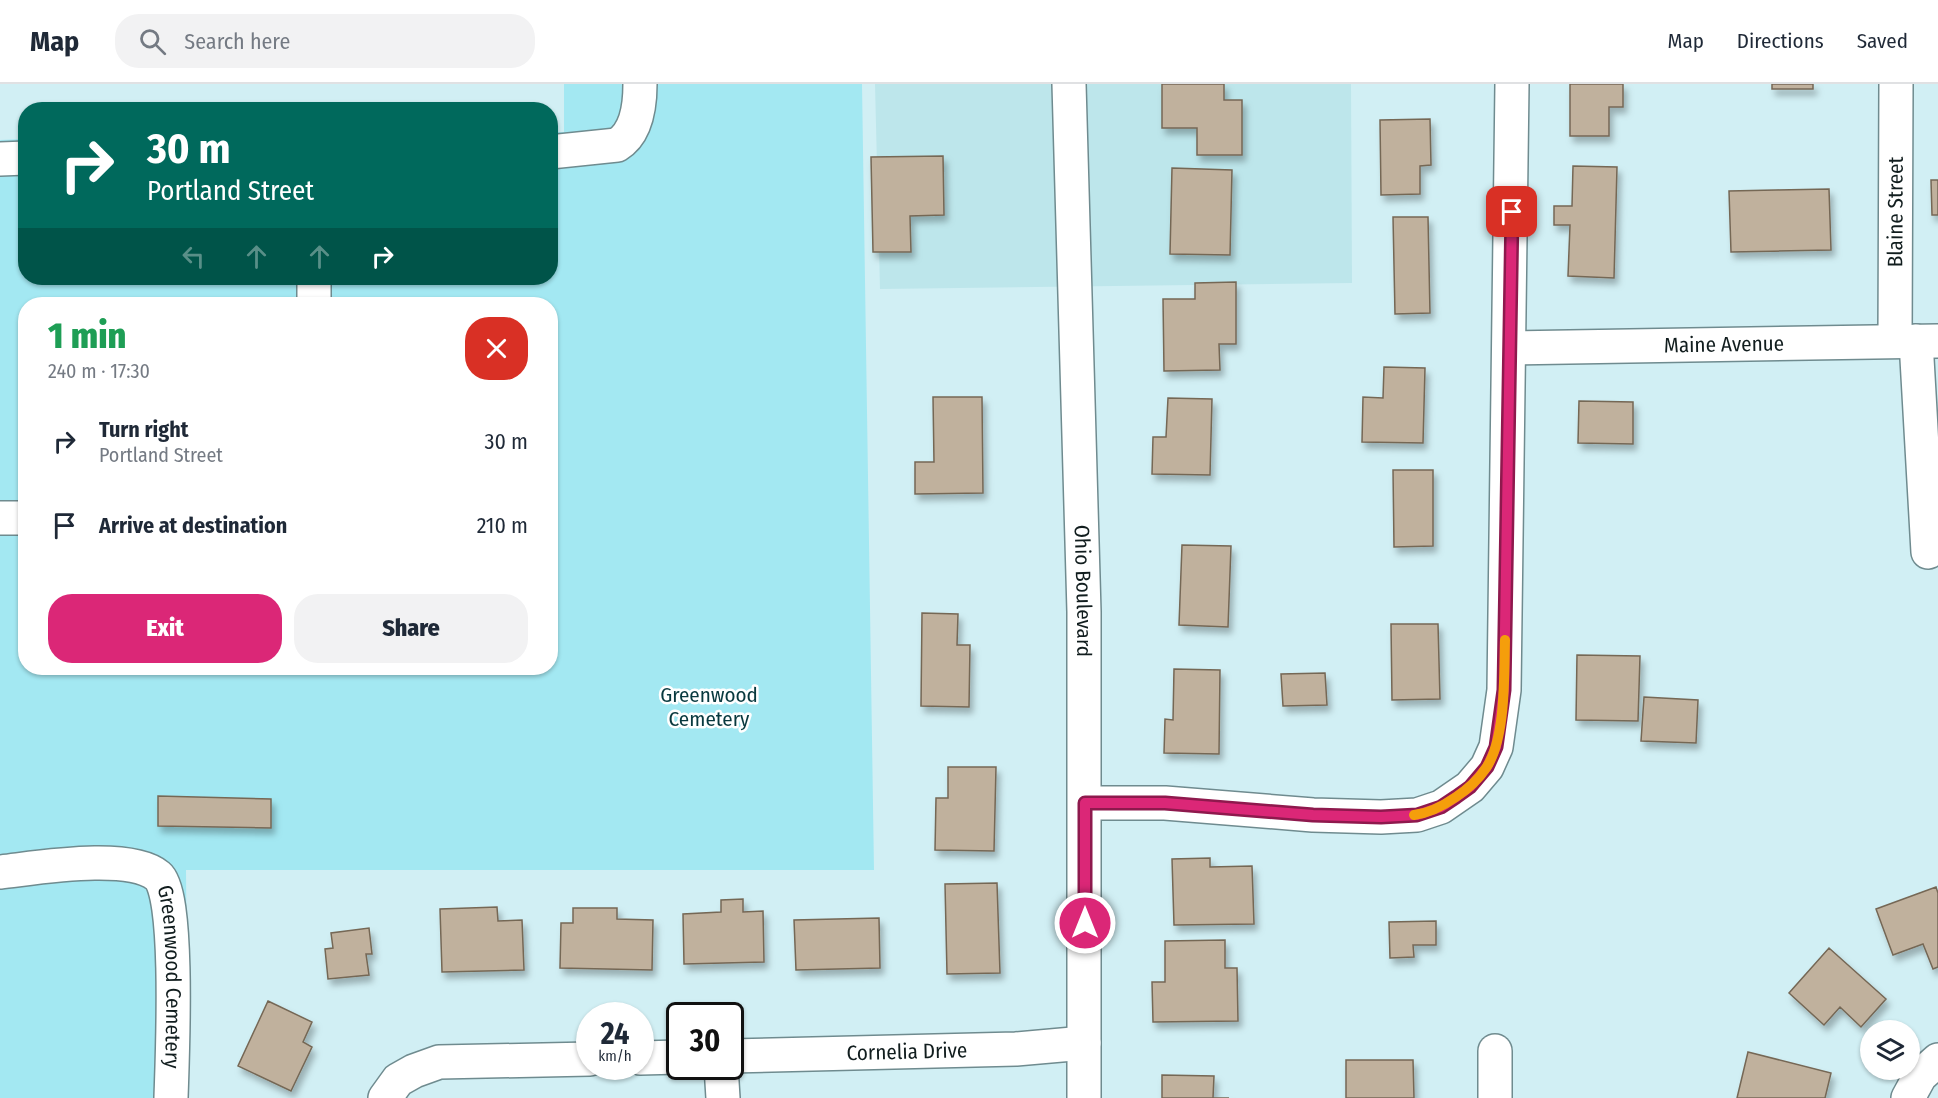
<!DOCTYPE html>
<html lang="en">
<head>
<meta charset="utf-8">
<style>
	body { margin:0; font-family:"Fira Sans Condensed",sans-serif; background:#f2f2f3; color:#1f2937; height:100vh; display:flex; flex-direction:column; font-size:22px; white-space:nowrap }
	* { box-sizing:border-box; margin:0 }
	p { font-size:20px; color:#747a83 }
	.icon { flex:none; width:33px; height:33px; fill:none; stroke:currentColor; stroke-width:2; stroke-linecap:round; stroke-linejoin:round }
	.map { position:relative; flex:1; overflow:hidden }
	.side { position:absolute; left:18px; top:213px; width:540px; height:378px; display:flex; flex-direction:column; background:#fff; border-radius:24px; box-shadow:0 2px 4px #0004 }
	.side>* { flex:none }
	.hud { position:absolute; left:18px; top:18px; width:540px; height:183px; border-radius:24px; box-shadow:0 2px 4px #0004; background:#00695c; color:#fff; overflow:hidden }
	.fabs { position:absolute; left:1860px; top:936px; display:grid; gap:12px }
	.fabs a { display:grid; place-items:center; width:60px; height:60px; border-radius:50%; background:#fff; box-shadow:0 2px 4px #0004; font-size:30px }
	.speed { position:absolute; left:576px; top:918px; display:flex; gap:12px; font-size:30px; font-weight:700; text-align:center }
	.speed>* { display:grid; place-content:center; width:78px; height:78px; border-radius:50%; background:#fff; box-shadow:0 2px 4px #0004; line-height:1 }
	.speed small { font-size:15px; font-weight:400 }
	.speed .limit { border:3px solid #111; border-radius:9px; background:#fff; color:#111 }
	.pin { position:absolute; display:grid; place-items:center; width:51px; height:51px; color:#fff; margin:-26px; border-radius:12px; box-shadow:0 3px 9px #0006 }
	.me { position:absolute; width:66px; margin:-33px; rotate:0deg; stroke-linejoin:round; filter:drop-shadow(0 0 4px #0008) }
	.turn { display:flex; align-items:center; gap:21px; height:126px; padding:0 30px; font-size:27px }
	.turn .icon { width:78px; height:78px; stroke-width:2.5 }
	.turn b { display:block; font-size:42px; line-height:51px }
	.lanes { display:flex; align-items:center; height:57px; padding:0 30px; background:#0003; justify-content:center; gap:30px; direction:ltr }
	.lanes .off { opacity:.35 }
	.round { display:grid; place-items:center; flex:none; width:63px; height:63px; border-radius:24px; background:#f2f2f3 }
	.head { display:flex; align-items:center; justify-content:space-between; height:102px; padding:0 30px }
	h1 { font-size:36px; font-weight:800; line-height:45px; color:#1e9e55 }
	.primary-button { display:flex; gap:12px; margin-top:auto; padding:12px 30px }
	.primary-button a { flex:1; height:69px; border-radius:24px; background:#db2777; color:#fff; font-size:24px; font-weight:800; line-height:69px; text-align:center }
	.primary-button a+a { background:#f2f2f3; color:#1f2937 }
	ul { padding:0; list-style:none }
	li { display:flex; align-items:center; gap:18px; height:84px; padding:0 30px }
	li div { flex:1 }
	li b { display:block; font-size:22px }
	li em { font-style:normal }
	header { display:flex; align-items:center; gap:36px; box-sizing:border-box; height:84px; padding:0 30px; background:#fff; border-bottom:2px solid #e0e1e3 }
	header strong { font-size:28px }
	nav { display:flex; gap:33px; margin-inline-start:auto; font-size:21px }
	.search { width:420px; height:54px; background:#f2f2f3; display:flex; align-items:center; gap:15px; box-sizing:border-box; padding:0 21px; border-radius:24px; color:#747a83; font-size:22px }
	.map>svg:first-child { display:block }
</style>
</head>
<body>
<header>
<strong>Map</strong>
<div class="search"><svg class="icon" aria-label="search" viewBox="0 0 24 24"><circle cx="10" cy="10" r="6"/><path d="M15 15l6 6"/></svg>Search here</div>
<nav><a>Map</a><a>Directions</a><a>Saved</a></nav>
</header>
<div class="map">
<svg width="1938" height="1014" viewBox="0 0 1938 1014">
	<defs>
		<filter id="shadow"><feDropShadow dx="3.5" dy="6" stdDeviation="3" flood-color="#0004"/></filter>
	</defs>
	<rect width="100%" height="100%" fill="#d1eff4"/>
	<!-- built -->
	<path fill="#bde6eb" d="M875 0H1351L1352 199 880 205Z"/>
	<!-- green -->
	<path fill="#a3e8f2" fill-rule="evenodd" d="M564 0H862L874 786H186L188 1014H0V56L25 55 26 194H550L551 48H564ZM26 220H550V584H26Z"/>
	<!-- building -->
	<path fill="#c0b19d" stroke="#756755" stroke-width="1.5" filter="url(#shadow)" d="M1162 0H1224V16H1242V71H1197V44H1162Z
		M1570 0H1623V23H1609V52H1570Z
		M1772 0H1813V5H1772Z
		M1430 35 1431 81 1420 82V110L1381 111 1380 36Z
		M943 72 944 131 910 132 911 168H873L871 73Z
		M1573 82 1617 83 1614 194 1568 192 1570 141H1554V122H1572Z
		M1172 84 1232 86 1230 171 1170 170Z
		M1931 96H1938V131H1932Z
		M1829 105 1831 166 1731 168 1729 107Z
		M1393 133H1428L1430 229 1395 230Z
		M1236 198V260H1219L1220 286 1164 287 1163 215H1195V199Z
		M1384 283 1425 284 1423 359 1362 358 1363 313 1383 314Z
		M933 313H982L983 409 915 410V378H934Z
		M1168 314 1212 315 1210 391 1152 390 1153 353H1166Z
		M1579 317 1633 318V360L1578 359Z
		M1393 386H1433V462L1394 463Z
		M1182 461 1231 462 1228 543 1179 541Z
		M922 529 958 530 957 561H970L969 623 921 622Z
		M1391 540H1438L1440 615 1392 616Z
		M1577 571 1640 572 1638 637 1576 636Z
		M1174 585 1220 586 1219 670 1164 669 1165 635 1173 636Z
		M1325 589 1327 621 1283 622 1281 590Z
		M1644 613 1698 616 1696 659 1641 657Z
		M948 683H996L994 767 935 766 936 714H948Z
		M158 712 271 715V744L158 742Z
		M1210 774V783L1252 782 1254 840 1174 841 1172 775Z
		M997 799 1000 889 947 890 945 800Z
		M1936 803 1938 809V883L1933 885 1923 860 1893 871 1876 825Z
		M743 815V828L763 827 764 878 684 880 683 830 721 828V816Z
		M497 823 498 837 522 836 524 886 442 888 440 825Z
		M573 824H617V835L653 836 652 886 560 884 561 839H573Z
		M879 834 880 884 796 886 794 836Z
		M1436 837V861H1413L1414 873 1390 874 1389 838Z
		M369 844 372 870H366L369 891 328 895 325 865 333 864 331 849Z
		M1225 856V884H1237L1238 937 1153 938 1152 898H1165V857Z
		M1829 864 1886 915 1861 943 1840 923 1824 941 1789 909Z
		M268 917 312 938 303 958 312 963 291 1007 238 982Z
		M1748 968 1831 989 1825 1014H1737Z
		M1346 976H1413L1414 1014H1346Z
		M1162 991 1214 992 1213 1014H1229H1162Z"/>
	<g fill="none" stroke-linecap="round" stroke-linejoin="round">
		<defs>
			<g id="minor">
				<path id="s1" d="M1069 0 1084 528V1014"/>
				<path d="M550 68 617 61C637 49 640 21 640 0"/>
				<path d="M0 75 26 74"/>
				<path d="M314 220V194"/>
				<path id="s2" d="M1895 257 1896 0"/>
				<path d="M1916 257 1928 468"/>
				<path id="s3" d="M1510 264 1938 257"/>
				<path d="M0 434H26"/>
				<path d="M1085 719H1165L1313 731 1381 733 1417 731 1441 723 1470 703 1487 683 1496 663 1504 606 1512 0"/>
				<path id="s4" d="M0 788C37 784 129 768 158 792 180 810 172 979 171 1014"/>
				<path id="s5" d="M730 972 1016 965 1084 959"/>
				<path d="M640 974 680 973"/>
				<path d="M721 982 723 1014"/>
				<path d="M385 1014 398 996 414 987 439 978 590 975"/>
				<path d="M1495 1014V967"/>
				<path d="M1908 1014 1920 992 1938 976"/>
			</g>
		</defs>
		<!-- minor casing -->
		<use href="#minor" stroke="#6f8b8f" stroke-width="36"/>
		<!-- minor -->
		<use href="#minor" stroke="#fff" stroke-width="33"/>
	</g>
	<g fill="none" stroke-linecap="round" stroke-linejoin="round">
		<defs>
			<path id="route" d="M1085 839V719H1165L1313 731 1381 733 1417 731 1441 723 1456 713 1470 703 1487 683 1496 663 1504 606 1512 128"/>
		</defs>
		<!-- route casing -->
		<use href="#route" stroke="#8e194d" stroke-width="15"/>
		<!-- route -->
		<use href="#route" stroke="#db2777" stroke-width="10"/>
		<!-- slow -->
		<path stroke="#f59e0b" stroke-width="10" d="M1414 731C1430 729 1443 722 1456 713 1468 705 1478 696 1486 684 1506 655 1504 591 1505 556"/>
	</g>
	<g text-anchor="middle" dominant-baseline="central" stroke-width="5" stroke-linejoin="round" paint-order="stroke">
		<!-- street labels -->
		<g font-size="21" fill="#111d1e" stroke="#fff">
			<text stroke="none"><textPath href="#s2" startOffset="129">Blaine Street</textPath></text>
			<text stroke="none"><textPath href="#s3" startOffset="214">Maine Avenue</textPath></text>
			<text stroke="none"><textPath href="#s1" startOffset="507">Ohio Boulevard</textPath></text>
			<text stroke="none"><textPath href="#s4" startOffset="264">Greenwood Cemetery</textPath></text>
			<text stroke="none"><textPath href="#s5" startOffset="177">Cornelia Drive</textPath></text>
		</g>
		<!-- park labels -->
		<g font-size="21" fill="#08393f" stroke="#fff">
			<text x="709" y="611">Greenwood<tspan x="709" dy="24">Cemetery</tspan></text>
		</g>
	</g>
</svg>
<div class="fabs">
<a><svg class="icon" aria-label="layers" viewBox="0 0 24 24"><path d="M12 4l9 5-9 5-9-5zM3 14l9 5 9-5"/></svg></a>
</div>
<div class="speed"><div>24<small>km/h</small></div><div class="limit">30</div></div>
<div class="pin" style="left:1512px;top:128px;background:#d93025"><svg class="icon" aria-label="arrive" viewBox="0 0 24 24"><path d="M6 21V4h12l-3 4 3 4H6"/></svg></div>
<svg class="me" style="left:1085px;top:839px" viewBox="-20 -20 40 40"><circle r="17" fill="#db2777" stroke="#fff" stroke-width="3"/><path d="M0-11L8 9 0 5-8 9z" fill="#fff"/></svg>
<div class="hud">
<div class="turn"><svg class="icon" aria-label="right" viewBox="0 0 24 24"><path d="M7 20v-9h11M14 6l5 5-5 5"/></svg><div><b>30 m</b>Portland Street</div></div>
<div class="lanes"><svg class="icon off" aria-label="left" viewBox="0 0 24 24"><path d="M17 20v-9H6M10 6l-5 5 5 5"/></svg><svg class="icon off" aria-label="ahead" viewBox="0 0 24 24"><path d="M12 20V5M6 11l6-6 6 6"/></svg><svg class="icon off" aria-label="ahead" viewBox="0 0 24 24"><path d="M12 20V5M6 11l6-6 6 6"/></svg><svg class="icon" aria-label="right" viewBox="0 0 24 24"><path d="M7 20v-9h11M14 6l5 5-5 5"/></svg></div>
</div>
<section class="side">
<div class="head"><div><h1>1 min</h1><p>240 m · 17:30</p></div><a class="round" style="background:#d93025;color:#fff"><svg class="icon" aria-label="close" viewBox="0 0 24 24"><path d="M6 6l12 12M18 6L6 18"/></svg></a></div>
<ul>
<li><svg class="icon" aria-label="right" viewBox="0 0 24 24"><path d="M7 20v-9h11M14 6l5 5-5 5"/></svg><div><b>Turn right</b><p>Portland Street</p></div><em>30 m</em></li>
<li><svg class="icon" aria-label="arrive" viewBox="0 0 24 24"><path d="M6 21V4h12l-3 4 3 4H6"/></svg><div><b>Arrive at destination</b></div><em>210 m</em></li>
</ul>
<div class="primary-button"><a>Exit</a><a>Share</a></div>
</section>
</div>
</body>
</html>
